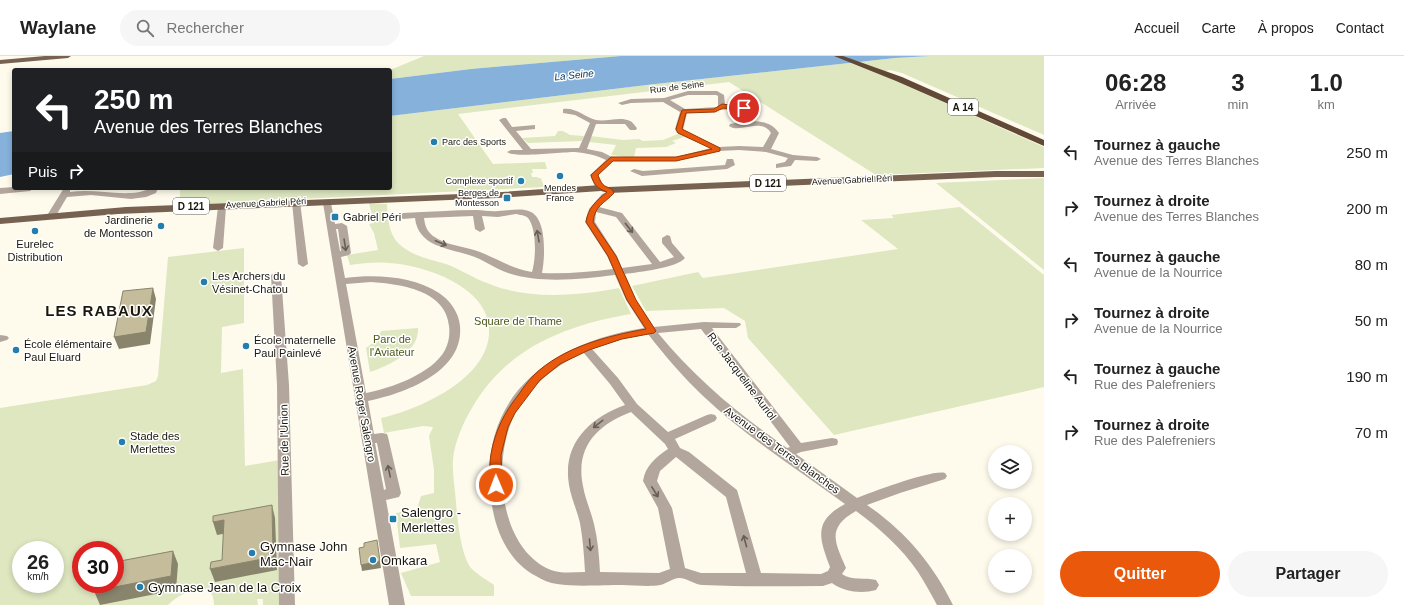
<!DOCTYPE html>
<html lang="fr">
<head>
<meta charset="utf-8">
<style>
	body { margin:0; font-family:Helvetica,sans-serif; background:#f6f6f6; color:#222; height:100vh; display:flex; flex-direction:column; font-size:15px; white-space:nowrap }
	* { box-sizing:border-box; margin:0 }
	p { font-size:13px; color:#767676 }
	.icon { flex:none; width:22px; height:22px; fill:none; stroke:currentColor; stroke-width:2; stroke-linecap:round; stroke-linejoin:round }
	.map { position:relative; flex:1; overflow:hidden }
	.panel { display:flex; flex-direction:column; background:#fff; width:360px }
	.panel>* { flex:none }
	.guide { position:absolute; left:12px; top:12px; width:380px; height:122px; border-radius:4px; box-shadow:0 2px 6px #0003; background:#202124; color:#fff; overflow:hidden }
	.controls { position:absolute; left:988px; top:389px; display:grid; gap:8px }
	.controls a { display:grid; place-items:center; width:44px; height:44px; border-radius:50%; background:#fff; box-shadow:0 2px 6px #0003; font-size:20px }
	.speed { position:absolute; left:12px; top:485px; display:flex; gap:8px; font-size:20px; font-weight:700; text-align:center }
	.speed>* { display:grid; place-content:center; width:52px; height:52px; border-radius:50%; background:#fff; box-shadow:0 2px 6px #0003; line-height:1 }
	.speed small { font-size:10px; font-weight:400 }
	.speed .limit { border:6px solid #d22; background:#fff; color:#111 }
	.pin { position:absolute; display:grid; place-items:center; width:34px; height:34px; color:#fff; margin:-17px; border:2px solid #fff; border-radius:50%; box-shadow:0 1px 4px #0007 }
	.me { position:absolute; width:44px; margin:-22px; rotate:359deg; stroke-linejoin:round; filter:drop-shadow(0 0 3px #0008) }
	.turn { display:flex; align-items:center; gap:14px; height:84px; padding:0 16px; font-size:18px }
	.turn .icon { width:52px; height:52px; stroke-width:2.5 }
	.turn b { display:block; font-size:28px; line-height:34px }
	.then { display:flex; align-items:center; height:38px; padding:0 16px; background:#0003; gap:8px; font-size:15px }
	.eta { display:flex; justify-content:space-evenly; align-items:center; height:68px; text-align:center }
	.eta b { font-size:24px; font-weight:700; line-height:28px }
	.primary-button { display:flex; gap:8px; margin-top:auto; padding:8px 16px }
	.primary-button a { flex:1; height:46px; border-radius:24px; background:#ea580c; color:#fff; font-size:16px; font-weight:700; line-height:46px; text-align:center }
	.primary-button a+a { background:#f6f6f6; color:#222 }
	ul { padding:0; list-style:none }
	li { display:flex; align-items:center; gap:12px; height:56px; padding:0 16px }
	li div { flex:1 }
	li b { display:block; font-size:15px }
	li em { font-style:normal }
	header { display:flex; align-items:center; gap:24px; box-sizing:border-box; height:56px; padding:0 20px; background:#fff; border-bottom:1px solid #e0e0e0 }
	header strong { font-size:19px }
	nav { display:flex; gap:22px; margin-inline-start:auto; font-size:14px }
	.search { width:280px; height:36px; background:#f6f6f6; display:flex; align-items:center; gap:10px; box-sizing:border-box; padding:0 14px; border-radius:22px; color:#767676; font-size:15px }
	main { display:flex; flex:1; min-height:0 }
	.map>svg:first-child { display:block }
</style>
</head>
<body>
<header>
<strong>Waylane</strong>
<div class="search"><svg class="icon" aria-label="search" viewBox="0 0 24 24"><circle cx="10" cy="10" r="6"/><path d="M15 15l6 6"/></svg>Rechercher</div>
<nav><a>Accueil</a><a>Carte</a><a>À propos</a><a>Contact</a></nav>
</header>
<main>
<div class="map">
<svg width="1044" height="549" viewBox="0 0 1044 549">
	<rect width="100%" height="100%" fill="#fefbed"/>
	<!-- green -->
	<path fill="#dee7c0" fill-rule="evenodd" d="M424 0H621L471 13 390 23V14Z
		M930 0H1044V79L902 17 890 14 878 17 1044 91V112L876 119 729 26 458 58 493 108 545 106 547 113H532L533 117H531L532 121H538V122H541L544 131 180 149V132H390V60L655 28 895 2Z
		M558 75H563L570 79 584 80 582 85 528 87 522 82 555 80Z
		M680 77 687 80 672 85 676 87 666 91 636 92 634 102 611 99 616 89 589 86 590 80 623 84 639 83 643 85 663 84Z
		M1044 122V214L936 127Z
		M369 147 387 148C388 162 388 177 399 188 412 200 429 203 446 208 460 213 473 222 487 227 527 244 577 240 619 232L631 258C566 269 506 292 472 352 463 367 455 385 453 403 452 417 455 432 456 446 457 461 461 502 472 513 478 519 487 524 494 529V540H411L401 517 440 506 436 488 400 492 396 457 417 453 421 440 434 437V414L429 380 433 371 423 370 384 377 381 362C422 353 499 318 488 265 480 228 423 209 389 207 376 206 363 207 350 209L347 199 378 194 374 177 369 168 374 167Z
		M960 151 1044 219V331L834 379 748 282 745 265 724 252 646 255 632 230 698 216 703 222 898 193 861 164 894 162 891 159Z
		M244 192V267L222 271 221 317 243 313 245 410 285 403 283 549H263V543H257L258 549H214C214 519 179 538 168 549H0V352L147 329 156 325 158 320 168 201ZM21 494H55V528H21ZM81 494H115V528H81Z
		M418 272C419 296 390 309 370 316L366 292 377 284 381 275Z"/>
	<!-- water -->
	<path fill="#85b1db" d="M621 0H930L895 2 655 28 390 60V23L471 13Z
		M14 75V118L0 121V77Z"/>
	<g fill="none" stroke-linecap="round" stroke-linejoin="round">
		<!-- minor -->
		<path fill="#b3a79d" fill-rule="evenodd" d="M688 35H717L724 39 725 48 744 49 748 55 744 57C742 56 741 54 739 53 736 52 695 57 687 57L683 74 719 91 739 90 763 91 771 77C761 61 739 78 729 70L730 68C747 65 768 61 779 77L771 93 793 99 817 101 821 103 817 105 795 104 791 110 776 112V108L785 106 788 102 766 96 739 94 718 95 676 105H613L598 119 605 132 601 135 595 131 590 119 606 104C596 99 586 97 575 96 563 96 514 102 507 96L511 94H523L499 64 503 62H506L512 71 535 69V73L516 75 531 93 579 92 590 67 575 59 563 57V53C576 51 584 61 596 64 607 66 620 60 630 65 633 66 635 70 637 72L636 74H630L625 68H596L587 93 602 96 612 101H676L711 92 677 77 675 73 680 56 663 46 631 47 622 49 618 47 631 43 664 42ZM688 39H716L718 40V50L717 51 685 53 670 44Z
			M727 103H733L735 109 727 113 642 120 630 115 634 113 643 115 725 109Z
			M14 131V132H34L30 135 0 138V132Z
			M64 132H70V136C91 133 110 138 131 137 141 137 149 132 158 132L156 137 146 141 131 143 91 139 67 141 54 163H48L46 161Z
			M605 137 609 140 599 151 622 157 660 206 674 201 662 187V182L667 179 670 180 672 187 685 202C677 212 638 216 625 218L636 244 654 271 704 266 740 267 741 269 736 272H712L801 387 832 382 837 383 838 386 837 389 801 396 796 398 857 442C872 436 933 413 945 417L947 420 945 423 900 437 867 449C905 475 933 508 953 549H937C931 538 925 527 918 516 902 492 879 472 856 455 826 472 835 486 846 512L842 518C852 525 865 521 876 524L879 529 876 534C862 538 844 536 832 527L823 530C783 530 743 531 703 529 695 529 687 522 679 522 673 522 666 528 660 529 649 531 634 529 622 529 603 529 575 531 557 528 550 527 542 524 536 520 512 508 498 481 493 455 472 346 544 288 644 272L626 244 615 219C581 223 542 228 508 217 494 212 483 203 469 199 447 192 418 190 415 162L403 163 399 160 403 157C428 156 452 154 477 154 484 154 491 156 498 155 510 155 520 151 531 156 547 164 545 202 542 217 565 218 589 216 613 213L607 200 585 166 589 153 602 138ZM596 156 616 161 652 208 622 212 617 200 595 166ZM516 158C520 159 525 159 528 162 537 173 536 203 532 216 512 213 498 203 480 196 465 190 447 190 433 180 427 175 425 170 424 162L473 160 475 173 480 176 485 173 482 160 498 161ZM701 273 790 391 787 392C737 357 697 324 658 277ZM648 278C665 300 683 321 702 339 745 380 797 413 845 448 813 465 819 482 830 511L828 515 821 518 761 517 737 434 689 396 680 392 675 383 715 365 717 362 715 359 711 358 707 359 668 376 637 348 618 322 592 293 622 283ZM583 296 610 328 625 349C590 362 562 387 569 429 571 442 577 454 580 467 583 483 584 500 585 516 574 516 562 518 551 514 497 492 491 399 517 354 532 328 556 310 583 296ZM631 356 665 388 668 393C656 401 645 410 643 425L658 452 670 513 659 517 600 516C599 500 598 484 594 468 591 455 585 443 583 430 575 391 597 369 631 356ZM676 401 726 441 746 517H701L685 512 672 452 657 425 660 415Z
			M296 143 300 146 308 208 303 211 298 208 292 146Z
			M327 144 331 147 335 168 342 167 347 170 351 197 349 199 341 201 345 222C376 218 413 220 439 237 450 244 459 257 460 270 464 316 405 337 368 345L374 378 382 377 387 378 388 381 401 437 399 441 386 444 405 549H389L323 147ZM336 173H338L341 195H340ZM371 226C400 228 446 234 449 270 450 279 449 286 445 294 432 318 391 332 366 337L346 228ZM375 387H377L386 433 384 434Z
			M222 148 226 151 223 192 218 195 213 192 218 151Z
			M276 216 281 219 289 329 295 549H279L277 329 271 219Z
			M0 279 7 280 9 282 7 284 0 286Z"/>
		<!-- major -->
		<path fill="#776151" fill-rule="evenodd" d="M45 0H71L68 2 0 8V4Z
			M996 115H1044V121H996L608 137 601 135 497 142 118 158 0 168V162L126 151 487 137 601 129 608 131Z"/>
		<!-- highway -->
		<path fill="#624936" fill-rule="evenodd" d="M834 0H843L902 21 1044 84V90L896 25Z"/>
	</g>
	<!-- shaded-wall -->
	<path fill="#89846c" d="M153 232 156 243 150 288 119 293 114 281Z
		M272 449 275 462 277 514 215 526 210 513 273 501Z
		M224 464 228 477 217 479 213 466Z
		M173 495 178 508 176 534 100 549 94 535Z
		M380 505 381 512 362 515 361 509Z"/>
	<!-- building -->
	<path fill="#c4bc9b" stroke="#89846c" d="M153 232 146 276 114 281 123 235Z
		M272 449 273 501 210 513 211 506 222 504 224 464 213 466V460Z
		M377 484 380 505 361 509 359 492 364 491V487Z
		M173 495 171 520 94 535 95 528H115V506Z"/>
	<!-- one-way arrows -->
	<defs><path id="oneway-shaft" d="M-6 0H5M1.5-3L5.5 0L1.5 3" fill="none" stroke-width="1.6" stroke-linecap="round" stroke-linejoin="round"/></defs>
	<g stroke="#665f54">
		<use href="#oneway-shaft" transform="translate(629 172) rotate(52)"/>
		<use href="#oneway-shaft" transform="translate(538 180) rotate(-100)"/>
		<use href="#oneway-shaft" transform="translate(441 187) rotate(23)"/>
		<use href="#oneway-shaft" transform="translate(345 189) rotate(81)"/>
		<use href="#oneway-shaft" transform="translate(598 368) rotate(142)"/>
		<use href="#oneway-shaft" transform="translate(389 415) rotate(-102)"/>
		<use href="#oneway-shaft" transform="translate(655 436) rotate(58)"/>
		<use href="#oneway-shaft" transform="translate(745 485) rotate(-105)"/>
		<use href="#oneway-shaft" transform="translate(590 489) rotate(85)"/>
	</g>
	<!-- route -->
	<path fill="#ea580c" stroke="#983908" d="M722 48 744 51 746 52 744 54 723 52 715 56 686 57 682 73 720 92V95L676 105H613L598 119C601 128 603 130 612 133L614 137C604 148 595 149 593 166L616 200 636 244 656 275 654 277 622 283 589 294 560 308 540 324 515 357 508 371 501 399 502 429 500 432 496 433 492 432 490 429C490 419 489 408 491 398 495 375 504 357 519 338 523 332 528 325 534 319 563 291 607 280 646 273L627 244 608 200 586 166C588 152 596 145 607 136 597 132 594 129 591 119L611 101H676L712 93 678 77 676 73 682 54 714 53Z"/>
	<!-- markers -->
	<g fill="#247eac" stroke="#fff" stroke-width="1.5">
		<circle cx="434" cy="86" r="4"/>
		<circle cx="560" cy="120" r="4"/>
		<circle cx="521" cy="125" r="4"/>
		<rect x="503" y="138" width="8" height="8" rx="2"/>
		<rect x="331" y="157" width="8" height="8" rx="2"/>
		<circle cx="161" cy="170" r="4"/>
		<circle cx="35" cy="175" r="4"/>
		<circle cx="204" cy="226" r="4"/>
		<circle cx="246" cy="290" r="4"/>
		<circle cx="16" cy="294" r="4"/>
		<circle cx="122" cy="386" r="4"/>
		<rect x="389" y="459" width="8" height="8" rx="2"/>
		<circle cx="252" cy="497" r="4"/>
		<circle cx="373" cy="504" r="4"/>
		<circle cx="140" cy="531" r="4"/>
	</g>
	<g text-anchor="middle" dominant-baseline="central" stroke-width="3" stroke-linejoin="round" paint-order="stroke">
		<!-- far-street labels -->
		<g font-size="9" fill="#1a170b" stroke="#fff">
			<text transform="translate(677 31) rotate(-7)">Rue de Seine</text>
			<text transform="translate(852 124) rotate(-3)">Avenue Gabriel Péri</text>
			<text transform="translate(266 147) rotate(-3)">Avenue Gabriel Péri</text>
		</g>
		<!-- far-poi labels -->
		<g font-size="9" fill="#1a170b" stroke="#fff" text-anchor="end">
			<text x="442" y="86" text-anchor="start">Parc des Sports</text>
			<text x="513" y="125">Complexe sportif</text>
			<text x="560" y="132" text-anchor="middle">Mendes<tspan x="560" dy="10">France</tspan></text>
			<text x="499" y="137">Berges de<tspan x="499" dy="10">Montesson</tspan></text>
		</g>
		<!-- far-water labels -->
		<g font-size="10" font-style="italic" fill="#003158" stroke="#fff">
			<text transform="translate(574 19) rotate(-6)">La Seine</text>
		</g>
		<!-- shield labels -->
		<g fill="#fff" stroke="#5f5d54" stroke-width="1">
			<rect x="948" y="43" width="30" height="16" rx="3"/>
			<rect x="750" y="119" width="36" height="16" rx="3"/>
			<rect x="173" y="142" width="36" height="16" rx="3"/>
		</g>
		<g font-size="10" font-weight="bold" fill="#1a170b">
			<text x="963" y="51">A 14</text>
			<text x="768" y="127">D 121</text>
			<text x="191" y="150">D 121</text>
		</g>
		<!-- poi labels -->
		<g font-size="11" fill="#1a170b" stroke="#fff" text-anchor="start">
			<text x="343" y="161">Gabriel Péri</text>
			<text x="153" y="164" text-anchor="end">Jardinerie<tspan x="153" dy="13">de Montesson</tspan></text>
			<text x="35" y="188" text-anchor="middle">Eurelec<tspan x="35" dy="13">Distribution</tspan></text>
			<text x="212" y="220">Les Archers du<tspan x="212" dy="13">Vésinet-Chatou</tspan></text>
			<text x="254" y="284">École maternelle<tspan x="254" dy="13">Paul Painlevé</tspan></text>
			<text x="24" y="288">École élémentaire<tspan x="24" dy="13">Paul Eluard</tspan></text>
			<text x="130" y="380">Stade des<tspan x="130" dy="13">Merlettes</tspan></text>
		</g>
		<!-- park labels -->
		<g font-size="11" fill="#4e5819" stroke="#fff">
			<text x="518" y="265">Square de Thame</text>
			<text x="392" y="283">Parc de<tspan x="392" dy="13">l'Aviateur</tspan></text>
		</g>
		<!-- street labels -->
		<g font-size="11" fill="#1a170b" stroke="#fff">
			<text transform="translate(742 320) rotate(53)">Rue Jacqueline Auriol</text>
			<text transform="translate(362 348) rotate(80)">Avenue Roger Salengro</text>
			<text transform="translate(284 384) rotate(-91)">Rue de l'Union</text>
			<text transform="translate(782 394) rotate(36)">Avenue des Terres Blanches</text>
		</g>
		<!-- near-poi labels -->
		<g font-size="13" fill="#1a170b" stroke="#fff" text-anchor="start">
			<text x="401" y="456">Salengro -<tspan x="401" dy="15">Merlettes</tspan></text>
			<text x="260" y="490">Gymnase John<tspan x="260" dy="15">Mac-Nair</tspan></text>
			<text x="381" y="504">Omkara</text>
			<text x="148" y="531">Gymnase Jean de la Croix</text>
		</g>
		<!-- district labels -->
		<g font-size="15" font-weight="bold" letter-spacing="1" fill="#1a170b" stroke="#fff">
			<text x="99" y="254">LES RABAUX</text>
		</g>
	</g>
</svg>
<div class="controls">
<a><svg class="icon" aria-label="layers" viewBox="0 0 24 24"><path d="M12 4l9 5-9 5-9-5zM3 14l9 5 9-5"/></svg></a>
<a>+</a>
<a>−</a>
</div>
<div class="speed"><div>26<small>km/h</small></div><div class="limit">30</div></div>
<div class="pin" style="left:744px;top:52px;background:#d93025"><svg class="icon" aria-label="arrive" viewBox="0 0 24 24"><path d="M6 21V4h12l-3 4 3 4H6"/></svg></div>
<svg class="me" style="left:496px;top:429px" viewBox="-20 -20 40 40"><circle r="17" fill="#ea580c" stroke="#fff" stroke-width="3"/><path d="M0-11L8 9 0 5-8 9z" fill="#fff"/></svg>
<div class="guide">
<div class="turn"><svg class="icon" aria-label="left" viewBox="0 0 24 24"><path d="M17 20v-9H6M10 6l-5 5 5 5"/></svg><div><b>250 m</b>Avenue des Terres Blanches</div></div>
<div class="then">Puis<svg class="icon" aria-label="right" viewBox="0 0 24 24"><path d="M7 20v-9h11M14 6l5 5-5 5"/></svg></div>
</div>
</div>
<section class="panel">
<div class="eta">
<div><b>06:28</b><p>Arrivée</p></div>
<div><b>3</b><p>min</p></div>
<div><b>1.0</b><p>km</p></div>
</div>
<ul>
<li><svg class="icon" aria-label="left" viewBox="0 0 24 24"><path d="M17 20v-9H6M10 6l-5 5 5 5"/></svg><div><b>Tournez à gauche</b><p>Avenue des Terres Blanches</p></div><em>250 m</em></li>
<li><svg class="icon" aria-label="right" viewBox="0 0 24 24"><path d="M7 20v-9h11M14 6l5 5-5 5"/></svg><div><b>Tournez à droite</b><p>Avenue des Terres Blanches</p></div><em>200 m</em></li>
<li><svg class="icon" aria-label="left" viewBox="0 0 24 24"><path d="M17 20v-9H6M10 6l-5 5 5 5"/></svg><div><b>Tournez à gauche</b><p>Avenue de la Nourrice</p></div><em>80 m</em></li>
<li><svg class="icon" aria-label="right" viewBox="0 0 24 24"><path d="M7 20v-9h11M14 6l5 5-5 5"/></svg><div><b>Tournez à droite</b><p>Avenue de la Nourrice</p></div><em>50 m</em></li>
<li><svg class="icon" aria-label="left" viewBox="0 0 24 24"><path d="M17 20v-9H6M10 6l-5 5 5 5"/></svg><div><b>Tournez à gauche</b><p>Rue des Palefreniers</p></div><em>190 m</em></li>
<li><svg class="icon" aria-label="right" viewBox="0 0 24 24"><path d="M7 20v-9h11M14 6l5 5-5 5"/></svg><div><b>Tournez à droite</b><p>Rue des Palefreniers</p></div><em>70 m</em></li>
</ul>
<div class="primary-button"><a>Quitter</a><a>Partager</a></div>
</section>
</main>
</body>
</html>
